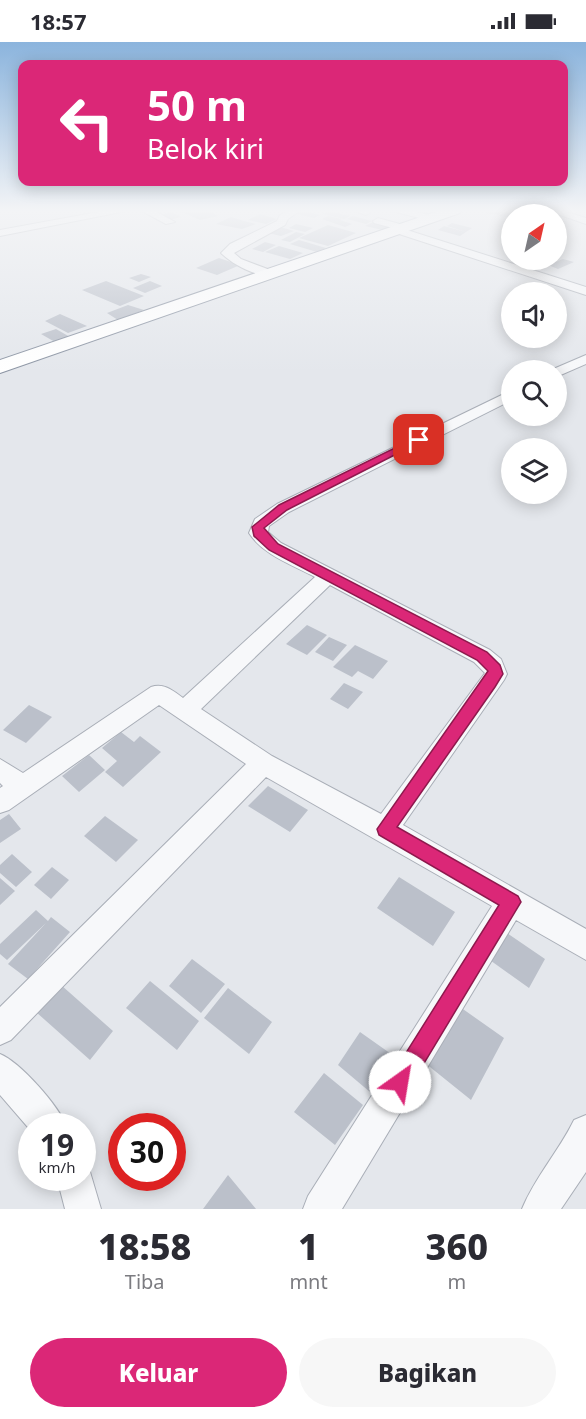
<!DOCTYPE html>
<html lang="id">
<head>
<meta charset="utf-8">
<style>
	body { margin:0; font-family:"Noto Sans",sans-serif; background:#f7f7f7; color:#2b2b33; height:100vh; display:flex; flex-direction:column; font-size:22px; white-space:nowrap }
	* { box-sizing:border-box; margin:0 }
	p { font-size:20px; color:#7c7c81 }
	.icon { flex:none; width:33px; height:33px; fill:none; stroke:currentColor; stroke-width:2; stroke-linecap:round; stroke-linejoin:round }
	.map { position:relative; height:1167px; overflow:hidden }
	.sheet { display:flex; flex-direction:column; background:#fff; flex:1 }
	.sheet>* { flex:none }
	.guide { position:absolute; left:18px; top:18px; width:550px; height:126px; border-radius:12px; box-shadow:0 3px 15px #0003; background:#db2777; color:#fff; overflow:hidden }
	.needle { width:39px; rotate:34deg }
	.fabs { position:absolute; left:501px; top:162px; display:grid; gap:12px }
	.fabs a { display:grid; place-items:center; width:66px; height:66px; border-radius:50%; background:#fff; box-shadow:0 3px 15px #0003; font-size:30px }
	.speed { position:absolute; left:18px; top:1071px; display:flex; gap:12px; font-size:30px; font-weight:700; text-align:center }
	.speed>* { display:grid; place-content:center; width:78px; height:78px; border-radius:50%; background:#fff; box-shadow:0 3px 15px #0003; line-height:1 }
	.speed small { font-size:15px; font-weight:400 }
	.speed .limit { border:9px solid #d22; background:#fff; color:#111 }
	.pin { position:absolute; display:grid; place-items:center; width:51px; height:51px; color:#fff; margin:-26px; border-radius:12px; box-shadow:0 3px 9px #0006 }
	.me { position:absolute; width:66px; margin:-33px; rotate:32deg; stroke-linejoin:round; filter:drop-shadow(0 0 4px #0008) }
	.turn { display:flex; align-items:center; gap:21px; height:126px; padding:0 30px; font-size:27px }
	.turn .icon { width:78px; height:78px; stroke-width:2.5 }
	.turn b { display:block; font-size:42px; line-height:51px }
	.eta { display:flex; justify-content:space-evenly; align-items:center; height:102px; text-align:center }
	.eta b { font-size:36px; font-weight:800; line-height:42px }
	.primary-button { display:flex; gap:12px; margin-top:auto; padding:12px 30px }
	.primary-button a { flex:1; height:69px; border-radius:36px; background:#db2777; color:#fff; font-size:24px; font-weight:800; line-height:69px; text-align:center }
	.primary-button a+a { background:#f7f7f7; color:#2b2b33 }
	.status { display:flex; justify-content:space-between; align-items:center; height:42px; padding:0 30px; background:#fff; direction:ltr }
	.status svg { height:16px; fill:currentColor }
	.map>svg:first-child { display:block }
</style>
</head>
<body>
<div class="status"><b>18:57</b><svg viewBox="0 0 49 12"><path d="M0 12V9h3v3zM5 12V6h3v6zM10 12V3h3v9zM15 12V0h3v12zM26 1h20v11H26zM47 4h2v5h-2z"/></svg></div>
<div class="map">
<svg width="586" height="1167" viewBox="0 0 586 1167">
	<rect width="100%" height="100%" fill="#e4e7ec"/>
	<!-- building -->
	<path fill="#bbc0ca" d="M177 168H212L209 169 218 174 200 178Z
		M299 168 320 173 314 176 293 171Z
		M490 168H507L512 171 508 175 499 174 505 169 498 173 485 171Z
		M329 169 350 174 344 177 323 172Z
		M172 170 181 175 169 178 159 173Z
		M260 172 277 177 266 182 248 178Z
		M328 174 342 177 340 178 352 182 345 185 322 177Z
		M353 174 372 179 366 182 347 177Z
		M231 175 244 179 256 182 242 187 216 182Z
		M373 180 394 185 387 189 365 184Z
		M452 181 472 186 460 194 438 188 444 184 466 190 447 184Z
		M296 182 313 186 305 190 289 186Z
		M328 183 356 191 328 204 299 196Z
		M280 185 294 189 281 194 268 191Z
		M296 190 305 192 290 200 281 198Z
		M299 198 326 206 317 210 290 202Z
		M265 200 276 203 263 210 252 207Z
		M279 204 303 211 290 217 265 210Z
		M219 216 240 223 217 233 196 226Z
		M563 217 574 220 558 227 548 223Z
		M141 232 151 235 139 240 129 236Z
		M106 239 144 254 120 264 82 248Z
		M150 239 162 244 145 251 133 246Z
		M128 263 144 268 118 278 107 271Z
		M60 272 87 284 68 291 45 279Z
		M56 287 70 295 55 300 41 292Z
		M307 583 327 593 307 613 286 602Z
		M329 595 347 603 333 619 315 610Z
		M355 603 388 619 373 637 358 629 352 635 333 625Z
		M344 641 363 650 348 667 330 657Z
		M29 663 52 675 26 701 3 688Z
		M121 690 134 700 140 694 161 710 123 745 105 730 117 719 102 706Z
		M89 713 105 728 79 750 62 734Z
		M268 744 308 768 290 790 248 764Z
		M9 772 21 787 0 801V778Z
		M105 774 138 798 116 820 84 794Z
		M12 812 32 830 16 845 0 831V823Z
		M52 825 69 838 51 857 34 843Z
		M399 835 455 870 433 904 377 866Z
		M0 836 15 849 0 863Z
		M36 868 48 879 51 875 70 890 28 937 8 922 46 881 7 918 0 912V902Z
		M504 889 545 917 529 946 487 916Z
		M192 917 225 942 201 971 169 944Z
		M150 939 199 979 177 1008 126 966Z
		M61 943 113 989 90 1018 36 970Z
		M228 946 272 980 249 1012 204 976Z
		M460 965 504 996 471 1058 425 1021Z
		M360 990 394 1014 370 1050 338 1023Z
		M324 1031 363 1063 335 1103 294 1070Z
		M228 1133 256 1167H203Z"/>
	<g fill="none" stroke-linecap="round" stroke-linejoin="round">
		<defs>
			<path id="minor" d="M109 168H131L0 194V188Z
				M140 168H153L175 180 166 182Z
				M289 168H301L288 177 285 183 234 211 241 217 273 229V233C257 236 232 222 221 211L230 202 277 179 280 173Z
				M352 168H370L371 170 366 173Z
				M407 168 435 174 436 176 431 179 392 169Z
				M546 168H561L586 176V182Z
				M378 176 407 184V188L586 245V253L393 190V186L374 181 373 179Z
				M586 313V322L556 335V328H551Z
				M512 348V358L289 470 269 484 268 490 281 501 490 608 501 617 507 632 504 638 403 783 586 887V918L516 878 342 1167H303L308 1154 492 864 266 735 11 998 0 1003V965L246 722 159 663 9 768 0 771V746L3 744 0 741V717L23 731 151 645C164 641 172 648 183 656L315 535C293 523 263 513 249 491L255 477 277 462ZM330 543 474 620 485 631 381 772 272 714 201 667Z
				M0 1012C20 1020 59 1064 66 1084H32V1090L0 1053Z
				M586 1073V1130L561 1167H522C535 1135 559 1109 574 1078Z
				M82 1121 88 1123 101 1167H65L57 1136H82Z"/>
			<path id="highway" d="M441 168H462L460 171 0 331V318Z"/>
		</defs>
		<!-- minor casing -->
		<use href="#minor" stroke="#a9aeb7" stroke-width="2"/>
		<!-- highway casing -->
		<use href="#highway" stroke="#8b94a3" stroke-width="2"/>
		<!-- minor -->
		<use href="#minor" fill="#f7f8fa" fill-rule="evenodd"/>
		<!-- highway -->
		<use href="#highway" fill="#fff" fill-rule="evenodd"/>
	</g>
	<!-- sky -->
	<linearGradient id="sky" x2="0" y2="1"><stop stop-color="#8bb4dd"/><stop offset="0.51" stop-color="#f3f4f6"/><stop offset="1" stop-color="#f3f4f6" stop-opacity="0"/></linearGradient>
	<rect width="586" height="331" fill="url(#sky)"/>
	<!-- route -->
	<path fill="#db2777" stroke="#8e194d" stroke-width="1.5" d="M415 396 424 398 287 468 264 486 278 502 487 610 500 623 503 632 495 645 397 785 518 854 521 860 408 1048 400 1051 392 1048 389 1040 392 1033 499 863 379 793 377 787 488 629 477 618 269 508 254 494 252 485 279 463Z"/>
</svg>
<div class="fabs">
<a><svg class="needle" viewBox="-14 -14 28 28"><path d="M0-13l5 13h-10z" fill="#e53935"/><path d="M0 13l5-13h-10z" fill="#7c7c81"/></svg></a>
<a><svg class="icon" aria-label="sound" viewBox="0 0 24 24"><path d="M4 9h4l5-4v14l-5-4H4zM17 9q2 3 0 6"/></svg></a>
<a><svg class="icon" aria-label="search" viewBox="0 0 24 24"><circle cx="10" cy="10" r="6"/><path d="M15 15l6 6"/></svg></a>
<a><svg class="icon" aria-label="layers" viewBox="0 0 24 24"><path d="M12 4l9 5-9 5-9-5zM3 14l9 5 9-5"/></svg></a>
</div>
<div class="speed"><div>19<small>km/h</small></div><div class="limit">30</div></div>
<div class="pin" style="left:419px;top:398px;background:#d93025"><svg class="icon" aria-label="arrive" viewBox="0 0 24 24"><path d="M6 21V4h12l-3 4 3 4H6"/></svg></div>
<svg class="me" style="left:400px;top:1040px" viewBox="-20 -20 40 40"><circle r="19" fill="#fff"/><path d="M0-13L10 11 0 6-10 11z" fill="#db2777"/></svg>
<div class="guide">
<div class="turn"><svg class="icon" aria-label="left" viewBox="0 0 24 24"><path d="M17 20v-9H6M10 6l-5 5 5 5"/></svg><div><b>50 m</b>Belok kiri</div></div>
</div>
</div>
<section class="sheet">
<div class="eta">
<div><b>18:58</b><p>Tiba</p></div>
<div><b>1</b><p>mnt</p></div>
<div><b>360</b><p>m</p></div>
</div>
<div class="primary-button"><a>Keluar</a><a>Bagikan</a></div>
</section>
</body>
</html>
